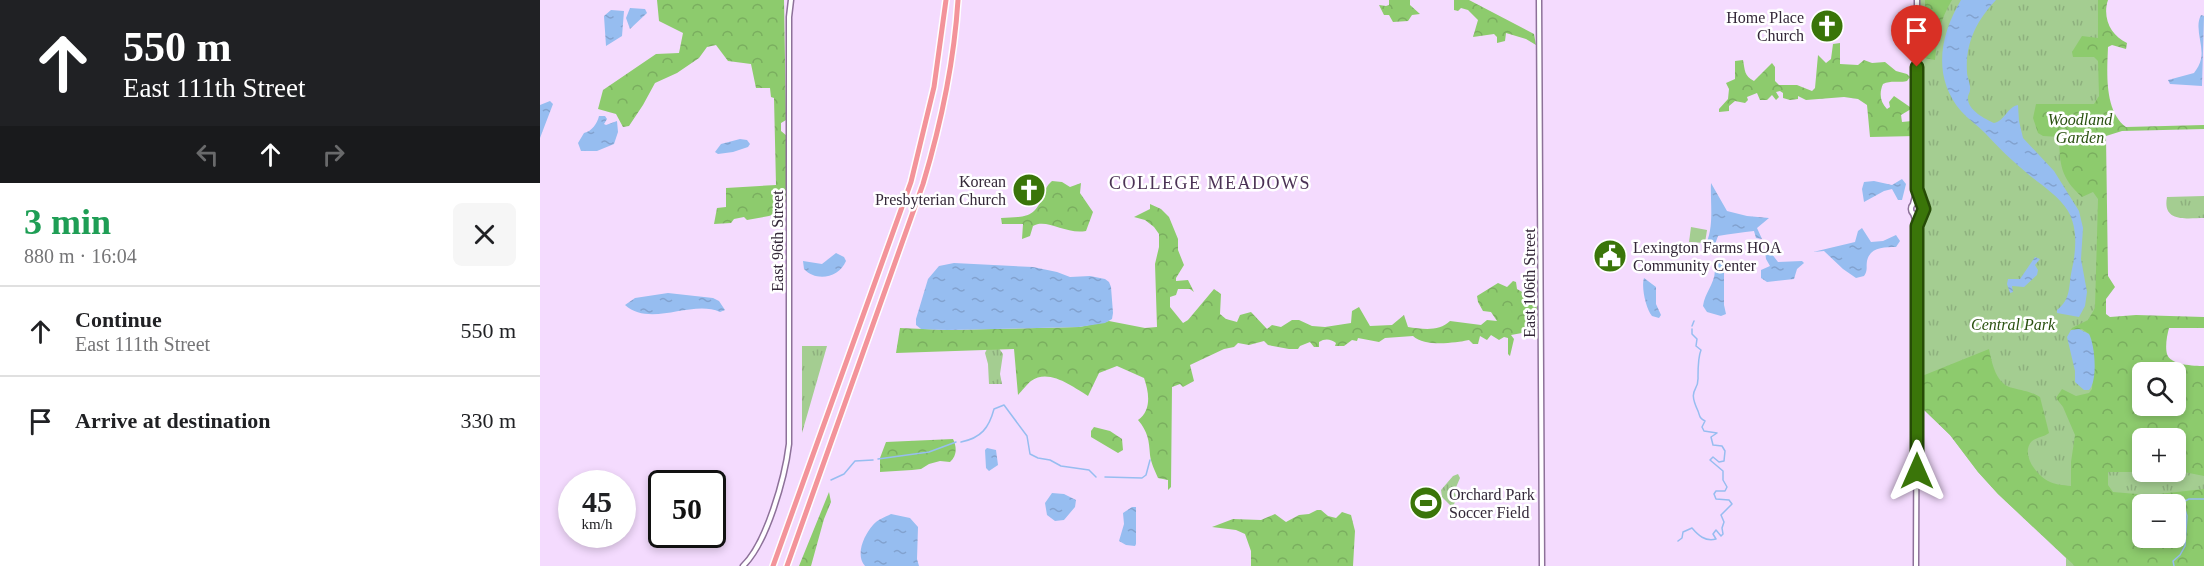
<!DOCTYPE html>
<html lang="en">
<head>
<meta charset="utf-8">
<style>
	body { margin:0; font-family:Georgia,serif; background:#f6f6f6; color:#202124; height:100vh; display:flex; flex-direction:column; font-size:22px; white-space:nowrap }
	* { box-sizing:border-box; margin:0 }
	p { font-size:20px; color:#757577 }
	.icon { flex:none; width:33px; height:33px; fill:none; stroke:currentColor; stroke-width:2; stroke-linecap:round; stroke-linejoin:round }
	.map { position:relative; flex:1; overflow:hidden }
	.side { display:flex; flex-direction:column; background:#fff; width:540px }
	.side>* { flex:none }
	.hud { background:#202124; color:#fff; overflow:hidden }
	.controls { position:absolute; left:1592px; top:362px; display:grid; gap:12px }
	.controls a { display:grid; place-items:center; width:54px; height:54px; border-radius:9px; background:#fff; box-shadow:0 3px 9px #0003; font-size:30px }
	.speed { position:absolute; left:18px; top:470px; display:flex; gap:12px; font-size:30px; font-weight:700; text-align:center }
	.speed>* { display:grid; place-content:center; width:78px; height:78px; border-radius:50%; background:#fff; box-shadow:0 3px 9px #0003; line-height:1 }
	.speed small { font-size:15px; font-weight:400 }
	.speed .limit { border:3px solid #111; border-radius:9px; background:#fff; color:#111 }
	.pin { position:absolute; display:grid; place-items:center; width:51px; height:51px; color:#fff; margin:-62px -26px; border-radius:50% 50% 50% 0; rotate:-45deg; box-shadow:0 0 6px #0007 }
	.pin .icon { rotate:45deg }
	.me { position:absolute; width:66px; margin:-33px; rotate:0deg; stroke-linejoin:round; filter:drop-shadow(0 0 4px #0008) }
	.turn { display:flex; align-items:center; gap:21px; height:126px; padding:0 24px; font-size:27px }
	.turn .icon { width:78px; height:78px; stroke-width:2.5 }
	.turn b { display:block; font-size:42px; line-height:51px }
	.lanes { display:flex; align-items:center; height:57px; padding:0 24px; background:#0003; justify-content:center; gap:30px; direction:ltr }
	.lanes .off { opacity:.35 }
	.round { display:grid; place-items:center; flex:none; width:63px; height:63px; border-radius:9px; background:#f6f6f6 }
	.summary { display:flex; align-items:center; justify-content:space-between; height:102px; padding:0 24px }
	h1 { font-size:36px; font-weight:700; line-height:45px; color:#1e9e55 }
	ul { padding:0; list-style:none }
	li { display:flex; align-items:center; gap:18px; height:90px; padding:0 24px; border-top:2px solid #e0e0e0 }
	li div { flex:1 }
	li b { display:block; font-size:22px }
	li em { font-style:normal }
	main { display:flex; flex:1; min-height:0 }
	.map>svg:first-child { display:block }
</style>
</head>
<body>
<main>
<section class="side">
<div class="hud">
<div class="turn"><svg class="icon" aria-label="ahead" viewBox="0 0 24 24"><path d="M12 20V5M6 11l6-6 6 6"/></svg><div><b>550 m</b>East 111th Street</div></div>
<div class="lanes"><svg class="icon off" aria-label="left" viewBox="0 0 24 24"><path d="M17 20v-9H6M10 6l-5 5 5 5"/></svg><svg class="icon" aria-label="ahead" viewBox="0 0 24 24"><path d="M12 20V5M6 11l6-6 6 6"/></svg><svg class="icon off" aria-label="right" viewBox="0 0 24 24"><path d="M7 20v-9h11M14 6l5 5-5 5"/></svg></div>
</div>
<div class="summary"><div><h1>3 min</h1><p>880 m · 16:04</p></div><a class="round"><svg class="icon" aria-label="close" viewBox="0 0 24 24"><path d="M6 6l12 12M18 6L6 18"/></svg></a></div>
<ul>
<li><svg class="icon" aria-label="ahead" viewBox="0 0 24 24"><path d="M12 20V5M6 11l6-6 6 6"/></svg><div><b>Continue</b><p>East 111th Street</p></div><em>550 m</em></li>
<li><svg class="icon" aria-label="arrive" viewBox="0 0 24 24"><path d="M6 21V4h12l-3 4 3 4H6"/></svg><div><b>Arrive at destination</b></div><em>330 m</em></li>
</ul>
</section>
<div class="map">
<svg width="1664" height="566" viewBox="0 0 1664 566">
	<defs>
		<pattern id="grass-tufts" width="24" height="20" patternUnits="userSpaceOnUse" patternTransform="scale(1.5)"><rect width="24" height="20" fill="#a4cd91"/><path d="M3 7l-1-3M5 7V3M7 7l1-3M15 17l-1-3M17 17v-4M19 17l1-3" fill="none" stroke="#8eb07e"/></pattern>
		<pattern id="forest-crowns" width="20" height="18" patternUnits="userSpaceOnUse" patternTransform="scale(1.5)"><rect width="20" height="18" fill="#8dcb6d"/><path d="M2 6a3 3 0 1 1 6 0M12 15a3 3 0 1 1 6 0" fill="none" stroke="#7aae5f"/></pattern>
		<pattern id="water-ripples" width="26" height="14" patternUnits="userSpaceOnUse" patternTransform="scale(1.5)"><rect width="26" height="14" fill="#96bdf0"/><path d="M2 4q2-2 4 0t4 0M15 11q2-2 4 0t4 0" fill="none" stroke="#82a2cf"/></pattern>
	</defs>
	<rect width="100%" height="100%" fill="#f4dbfe"/>
	<!-- grass -->
	<path fill="url(#grass-tufts)" fill-rule="evenodd" d="M1377 0H1560L1567 469 1635 471 1664 468V566H1526V558L1458 494 1438 472 1410 435 1382 408ZM1602 504H1635V537H1602Z
		M1664 196V218C1647 218 1622 223 1627 197Z
		M262 346H287L262 433Z
		M458 347 463 354 460 374 462 384H449L448 364 445 353 447 349Z
		M918 474 920 478 914 492 918 498 912 507 902 497 901 490 913 476Z"/>
	<!-- forest -->
	<path fill="url(#forest-crowns)" fill-rule="evenodd" d="M117 0H244L246 120 241 123V131L247 136 246 198 243 211 229 216 207 220 204 217 194 219 191 223 174 224 177 208 186 207V188L236 185 234 98 231 97 230 88H216L211 64 188 61 176 45 167 47 159 58 137 73 115 83 103 105 89 126 83 127 76 114 58 109 63 90 116 54 139 53 143 33 119 21Z
		M849 0H870V5L880 14 872 15 868 21 853 22 849 15H844L839 5 846 6 849 5Z
		M914 0H929L994 34 996 45 986 39 966 33 965 41 957 43V37L954 34 933 37 938 20 928 10 921 8 918 11 914 10Z
		M1385 0H1412C1400 19 1397 38 1395 60L1385 58Z
		M1558 0H1568C1562 18 1571 36 1587 43L1586 49 1572 45 1568 47C1567 72 1564 111 1586 127L1664 125V129L1582 131 1566 136 1568 276 1575 287 1566 299V314L1570 317 1596 315 1664 317V328H1629C1627 335 1625 347 1627 354 1630 365 1654 366 1664 366V476L1644 472H1568V485L1573 492 1609 495 1664 489V566H1535L1458 494 1438 472 1410 435 1382 408V376L1449 349C1452 363 1456 385 1473 388 1483 391 1490 391 1500 397L1509 433C1504 437 1497 437 1492 441 1480 453 1496 475 1508 481 1515 485 1523 485 1531 486V462L1535 435 1523 407 1516 398 1522 389 1536 396 1549 393 1552 389 1554 354 1549 334 1542 329 1531 330 1532 328 1548 320 1555 308 1558 199 1553 192 1542 197C1520 177 1520 165 1519 137L1503 136 1498 133 1493 118 1496 104H1554L1559 96 1558 61 1554 57H1533L1532 52 1542 36 1558 38ZM1602 372H1635V405H1602ZM1602 438H1635V471H1602ZM1602 504H1635V537H1602Z
		M1300 43V64L1318 65 1324 60 1332 63 1345 62 1356 71 1367 74 1370 77 1367 81C1358 83 1351 80 1343 84 1339 93 1340 102 1347 109L1350 107 1349 102 1354 96 1370 107 1371 109 1361 115 1362 122 1372 121 1374 123 1376 136 1330 137 1327 105 1318 99 1304 97 1266 100 1258 96V99L1250 100 1243 98V93L1240 91 1236 92 1239 97 1236 100 1232 95 1227 100H1220L1217 93 1207 97 1208 100 1205 103 1195 101 1189 106V111L1179 112V109L1188 99 1189 89 1186 83 1195 79V61L1203 60C1205 70 1204 76 1214 81L1232 63 1235 67V81L1239 85H1257L1272 91 1275 88 1278 55 1286 63 1291 59 1293 44Z
		M512 181 522 182 530 187 541 183 540 193 553 212 546 231C526 235 507 218 493 226L490 236 482 239 483 224H462L461 218C483 216 493 220 502 198 505 191 506 186 512 181Z
		M610 204 621 209 629 217 638 239V250L644 265 636 278V281L648 280 654 292 650 289H638L636 295 630 297V307L643 323 648 320 674 289 681 294 680 314 686 319 697 322 700 315 711 312 727 329 732 325 741 327 752 320H759L772 326 785 327 811 323 812 311 819 307 830 326 852 325 864 315 868 327C882 329 899 332 910 321L941 325 947 320 957 321 951 312 943 311 938 302 937 296 958 283 967 287 973 281 976 282 977 289 989 296 993 294 997 300 996 328 987 332 971 335 974 339 970 356 968 354V338L964 337 959 340 951 335 947 340 940 336 938 344H933L929 340C914 343 885 347 873 336L845 338 839 342 818 338 817 341 812 340 804 346H795L796 343C791 339 785 338 779 342V347H774L770 342 760 346 758 349H749L728 345 724 341 709 345 698 343 694 347 684 349 650 365 654 381 643 387 640 384 632 387 631 487 628 490V480L618 478C615 471 611 463 610 455 609 440 608 432 598 420 612 410 609 392 604 378L577 366 559 373 548 396C533 387 509 368 491 381 487 384 482 391 478 395L474 349 356 353 360 328 407 330 539 327 569 321 605 328 617 327 615 264 619 247V234L614 227 605 220 594 217 610 209Z
		M554 427 570 431 582 439 583 450 578 453 551 437V431Z
		M413 439C417 447 417 456 410 462L400 461 389 464 381 469 372 470 340 472V458L346 442Z
		M289 492 291 502 284 519 271 566H259Z
		M777 510H781L788 516 796 518 802 512 811 515 815 531 813 566H711V551L705 534 696 530 672 527 693 519 721 520 735 514 746 522 759 515 769 514Z"/>
	<!-- garden -->
	<path fill="#a4cd91" d="M1151 227 1167 230 1165 243 1149 242Z"/>
	<!-- water -->
	<path fill="url(#water-ripples)" d="M1421 0H1456C1437 20 1425 43 1427 72 1427 77 1431 85 1430 90 1430 93 1427 96 1428 99 1428 110 1445 119 1454 123 1465 121 1467 107 1478 105L1479 121 1483 138 1514 171 1539 211 1543 228 1541 259 1547 292 1545 306 1539 317 1517 313V310C1532 298 1528 286 1532 269 1536 251 1538 228 1528 211 1518 195 1501 185 1488 174 1472 161 1458 147 1445 133 1437 125 1428 119 1421 111 1392 77 1400 35 1421 0Z
		M90 8 105 9 107 13 90 29 86 18Z
		M71 10 84 11 82 36 66 46 64 16Z
		M1661 15 1664 16 1662 86 1630 84 1628 80 1654 73C1657 69 1660 64 1661 59 1664 45 1654 28 1661 15Z
		M10 101 13 104 0 138V105Z
		M59 116H65L67 119 64 124 66 125 77 121 78 132 74 144 57 151H41L38 143 44 133C52 131 57 124 59 116Z
		M200 139 207 140 210 144 208 147 193 152 178 154 175 152 181 144Z
		M1362 179 1366 184 1362 200H1358L1352 189 1344 191 1324 202 1322 189 1324 182 1334 181 1352 185Z
		M1171 183 1187 211 1207 216 1229 218 1217 228 1222 239 1216 238 1214 231C1203 232 1190 234 1178 236L1174 247H1164C1175 230 1170 203 1171 183Z
		M1322 228 1331 242 1343 241 1356 235 1360 241 1356 247C1344 247 1330 247 1327 261 1326 268 1328 270 1324 276L1316 278 1303 269 1284 251 1273 252 1315 242 1318 231Z
		M1228 249 1238 262 1262 261 1264 263 1257 269 1254 279 1227 282 1221 278V270L1230 266 1226 259 1225 251Z
		M296 253 304 257 306 261C299 278 276 282 264 269L263 261 282 264Z
		M1495 257 1500 259 1495 265 1498 270 1497 275 1484 287 1472 286 1473 292 1470 293 1467 284 1468 279H1480Z
		M1173 262H1182L1184 265V305L1186 314 1181 316 1167 312 1163 306C1165 290 1180 279 1173 262Z
		M414 263 493 267 517 272 530 277 550 276 565 279 569 282 571 287 573 313 572 319 565 323 539 327 407 330 381 329 376 325V319L388 279 399 266Z
		M1104 278 1116 287V304L1121 315 1119 318 1112 316C1106 309 1101 287 1104 278Z
		M128 293 173 298 179 301 185 310 180 312C152 299 111 328 85 305L95 298Z
		M1539 329 1549 334C1555 345 1558 381 1549 390H1544L1535 382V371L1527 337 1531 330Z
		M447 448 456 450 458 465 449 471 446 468 445 450Z
		M512 493 524 494 536 500 535 507 524 520 515 521 507 515 505 503Z
		M592 507H596V544L595 546 586 545 579 541 584 524 583 513Z
		M351 514 370 518 378 527 377 559 379 566H325C315 555 324 535 333 525 337 520 345 517 351 514Z"/>
	<g fill="none" stroke-linecap="round" stroke-linejoin="round">
		<!-- stream -->
		<path stroke="#96bdf0" stroke-width="1.5" d="M1152 326 1154 321
			M421 442C441 438 449 428 454 409L464 405 487 436 490 454 498 458 510 460 521 466 549 470 556 477
			M338 459 389 452 416 442
			M565 477 602 478 606 475 610 460
			M291 480 304 474 315 461 333 460
			M1138 541 1142 538 1143 532 1152 528C1158 535 1165 542 1176 539L1173 534 1176 530 1181 536 1183 534 1182 528 1184 522 1181 515 1192 504 1189 500 1176 499 1174 494 1176 491H1185L1187 487 1183 480V471L1170 460 1173 457 1179 462 1184 461 1185 451 1182 446 1173 445 1171 437 1177 433 1164 431 1162 427 1165 421C1159 418 1160 416 1158 411 1147 387 1159 393 1158 377 1158 370 1158 357 1161 350L1156 346 1157 339 1152 334V329
			M1634 566 1633 561 1640 555 1645 546 1647 516 1643 502 1649 499H1664"/>
		<defs>
			<path id="secondary" d="M999 0 1002 566
				M1371 209a7 7 0 1 1 14 0a7 7 0 1 1-14 0Z
				M1373 204 1377 189V0
				M1373 213 1377 226V299L1376 566
				M203 566C227 543 245 477 249 444V17L251 0"/>
			<path id="highway" d="M233 566 371 182 394 87 406 0
				M247 566 383 184C401 124 414 63 418 0"/>
		</defs>
		<!-- secondary casing -->
		<use href="#secondary" stroke="#8d7199" stroke-width="7"/>
		<!-- highway casing -->
		<use href="#highway" stroke="#fff" stroke-width="8"/>
		<!-- secondary -->
		<use href="#secondary" stroke="#fff" stroke-width="4"/>
		<!-- highway -->
		<use href="#highway" stroke="#f3939a" stroke-width="5"/>
	</g>
	<g fill="none" stroke-linecap="round" stroke-linejoin="round">
		<defs>
			<path id="route" d="M1377 67V189L1384 209 1377 226V471"/>
		</defs>
		<!-- route casing -->
		<use href="#route" stroke="#264c06" stroke-width="15"/>
		<!-- route -->
		<use href="#route" stroke="#3a7509" stroke-width="10"/>
	</g>
	<!-- icons -->
	<defs>
		<symbol id="church-disc" viewBox="-11 -11 22 22"><circle r="9.5" fill="#3a7509" stroke="#fff"/><path d="M-1.2-6h2.4v3.5h3.3v2.4h-3.3V6h-2.4V-.1h-3.3v-2.4h3.3Z" fill="#fff"/></symbol>
		<symbol id="civic-disc" viewBox="-11 -11 22 22"><circle r="9.5" fill="#3a7509" stroke="#fff"/><path d="M-.6-6.5H3V-4.5H.6V-3L4-1V1h2V6H-6V1h2V-1L-.6-3ZM-1.2 2.5V6h2.4V2.5Z" fill="#fff"/></symbol>
		<symbol id="stadium-disc" viewBox="-11 -11 22 22"><circle r="9.5" fill="#3a7509" stroke="#fff"/><path d="M0-5a6.5 5 0 1 0 0 10a6.5 5 0 1 0 0-10ZM-3.5-1.8h7v3.6h-7Z" fill="#fff"/></symbol>
	</defs>
	<g fill-rule="evenodd">
		<use href="#church-disc" x="1268" y="7" width="38" height="38"/>
		<use href="#church-disc" x="470" y="171" width="38" height="38"/>
		<use href="#civic-disc" x="1051" y="237" width="38" height="38"/>
		<use href="#stadium-disc" x="867" y="484" width="38" height="38"/>
	</g>
	<g text-anchor="middle" dominant-baseline="central" stroke-width="5" stroke-linejoin="round" paint-order="stroke">
		<!-- poi labels -->
		<g font-size="16" fill="#342839" stroke="#fff" text-anchor="end">
			<text x="1264" y="17">Home Place<tspan x="1264" dy="18">Church</tspan></text>
			<text x="466" y="181">Korean<tspan x="466" dy="18">Presbyterian Church</tspan></text>
			<text x="1093" y="247" text-anchor="start">Lexington Farms HOA<tspan x="1093" dy="18">Community Center</tspan></text>
			<text x="909" y="494" text-anchor="start">Orchard Park<tspan x="909" dy="18">Soccer Field</tspan></text>
		</g>
		<!-- park labels -->
		<g font-size="16" font-style="italic" fill="#2a5110" stroke="#fff">
			<text x="1540" y="119">Woodland<tspan x="1540" dy="18">Garden</tspan></text>
			<text x="1473" y="324">Central Park</text>
		</g>
		<!-- street labels -->
		<g font-size="16" fill="#342839" stroke="#fff">
			<text transform="translate(237 241) rotate(-90)">East 96th Street</text>
			<text transform="translate(989 283) rotate(-90)">East 106th Street</text>
		</g>
		<!-- neighbourhood labels -->
		<g font-size="18" letter-spacing="1.5" fill="#4b3255" stroke="#fff">
			<text x="670" y="183">COLLEGE MEADOWS</text>
		</g>
	</g>
</svg>
<div class="controls">
<a><svg class="icon" aria-label="search" viewBox="0 0 24 24"><circle cx="10" cy="10" r="6"/><path d="M15 15l6 6"/></svg></a>
<a>+</a>
<a>−</a>
</div>
<div class="speed"><div>45<small>km/h</small></div><div class="limit">50</div></div>
<div class="pin" style="left:1377px;top:67px;background:#d93025"><svg class="icon" aria-label="arrive" viewBox="0 0 24 24"><path d="M6 21V4h12l-3 4 3 4H6"/></svg></div>
<svg class="me" style="left:1377px;top:471px" viewBox="-20 -20 40 40"><path d="M0-17L14 15 0 8-14 15z" fill="#3a7509" stroke="#fff" stroke-width="4"/></svg>
</div>
</main>
</body>
</html>
